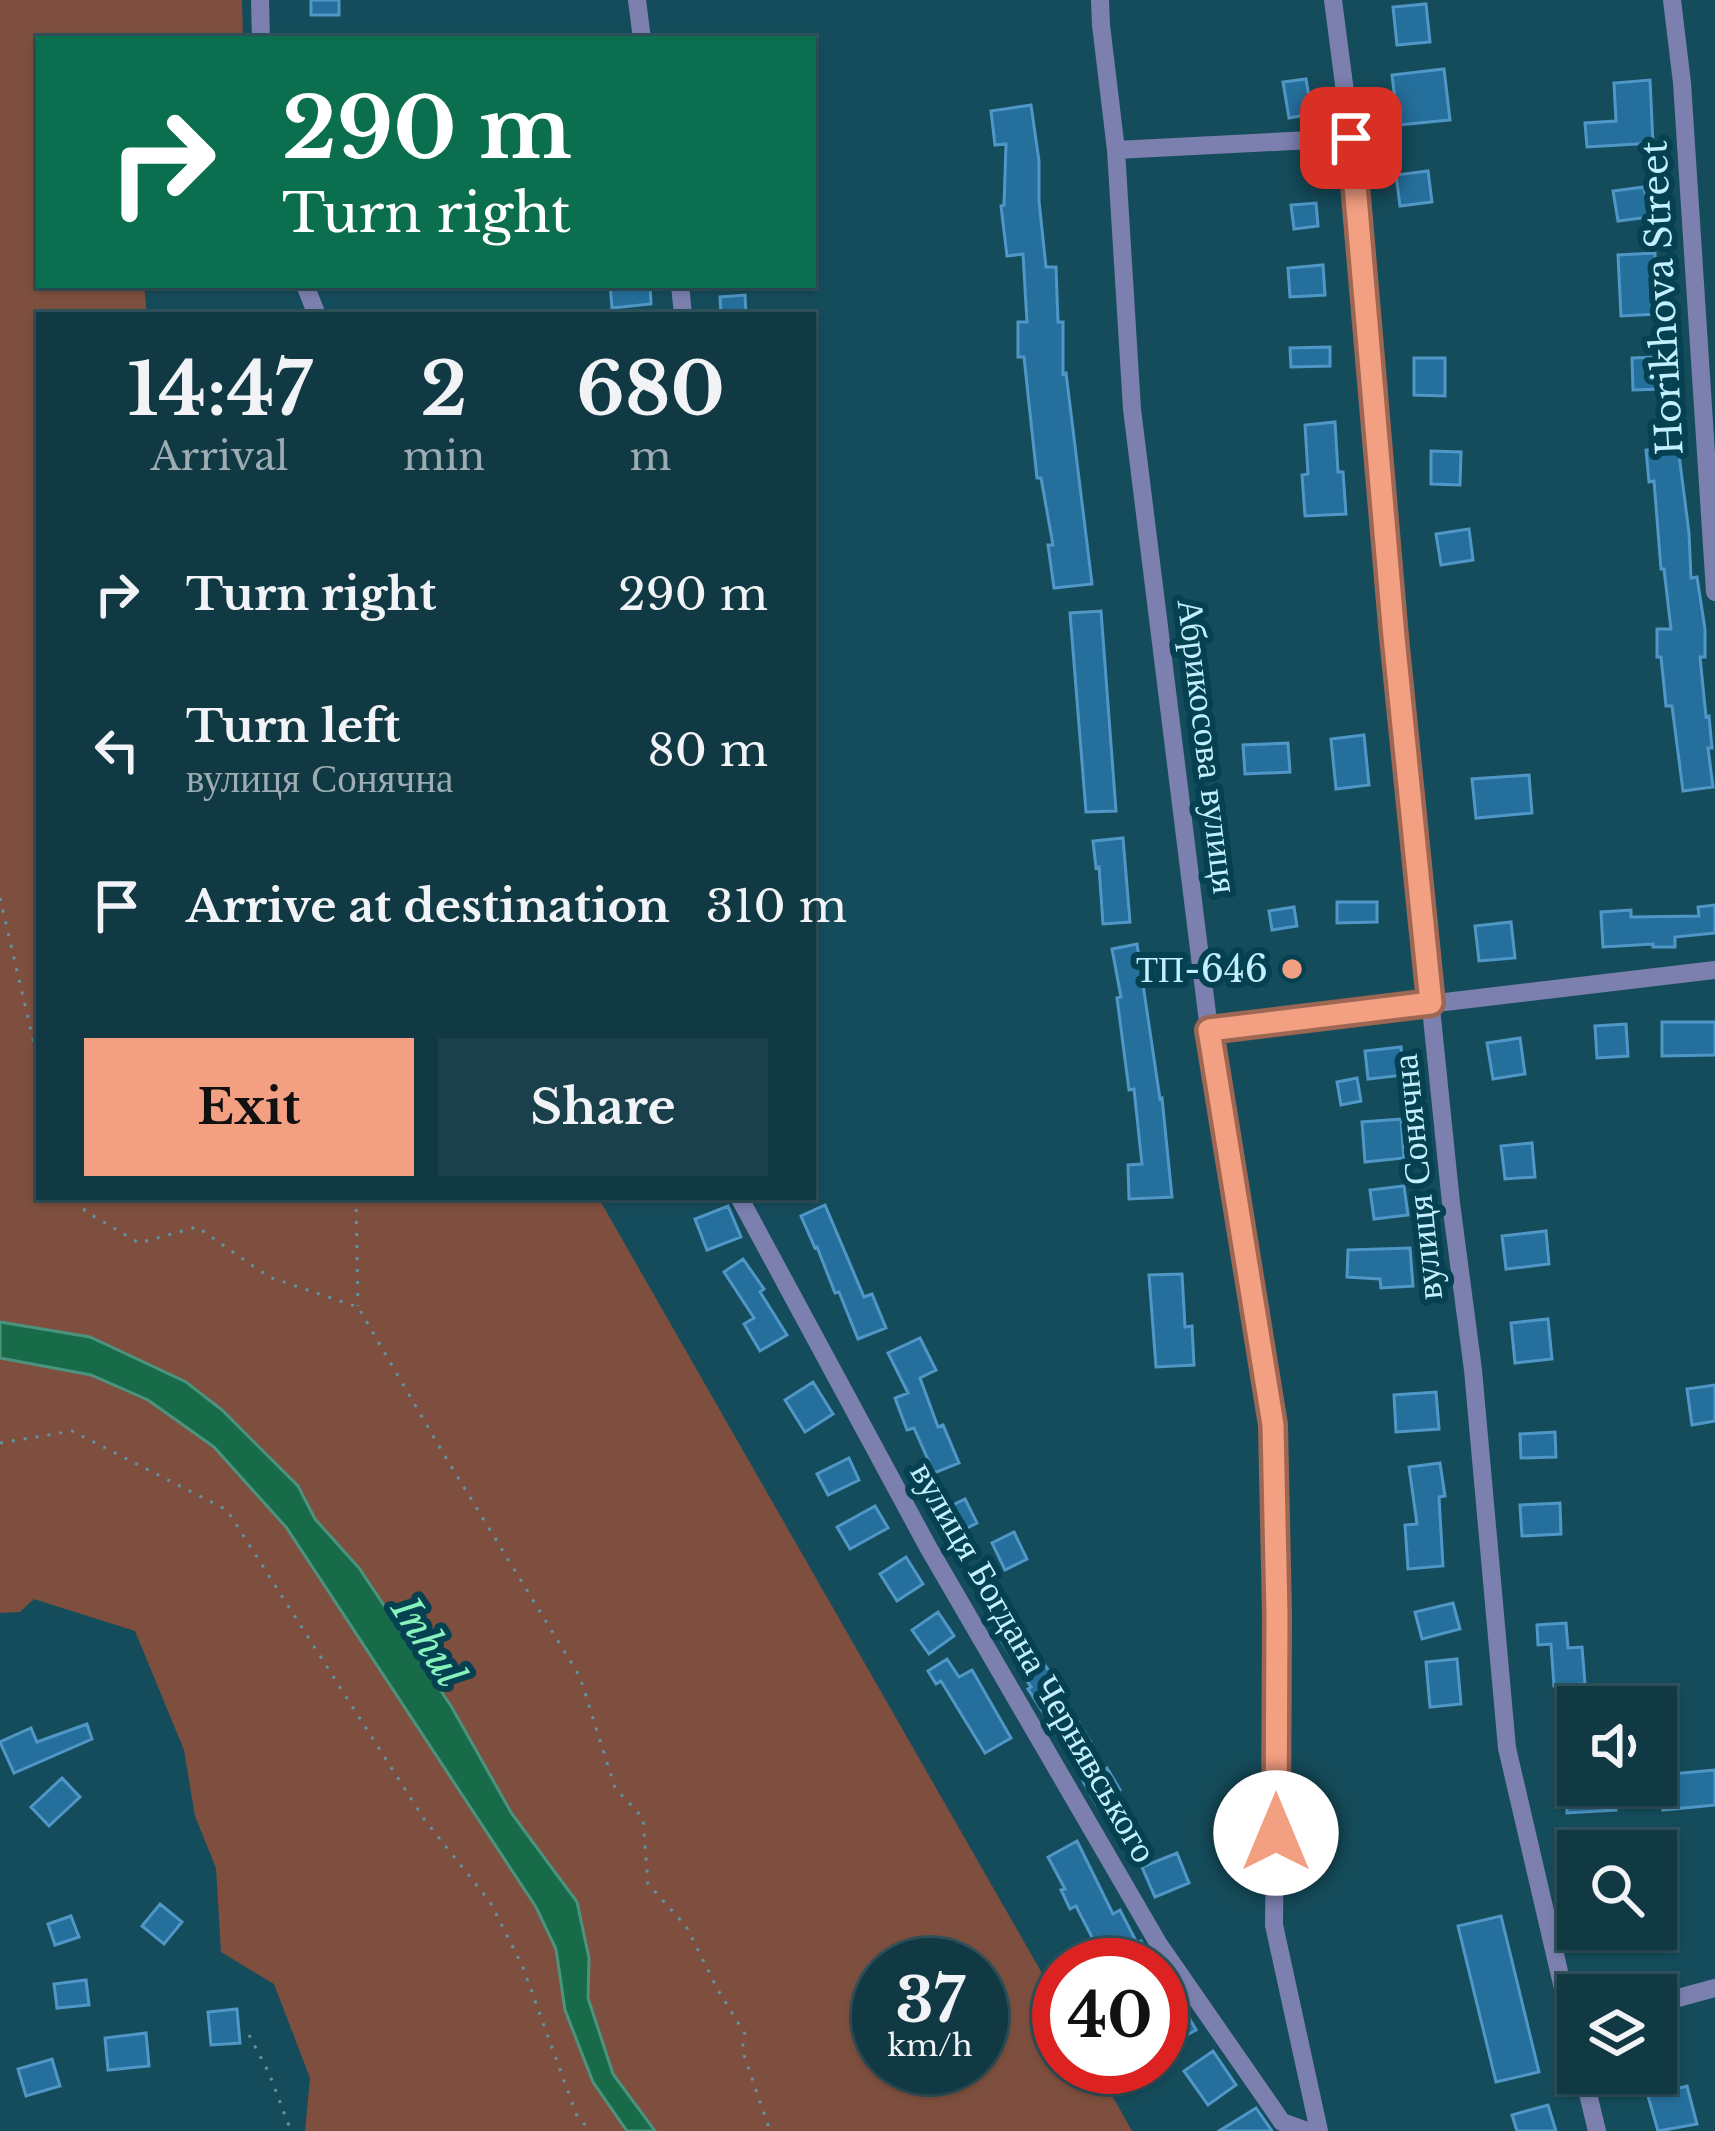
<!DOCTYPE html>
<html lang="en">
<head>
<meta charset="utf-8">
<style>
	body { margin:0; font-family:"Libre Baskerville",serif; background:#19404b; color:#f1f3f6; height:100vh; display:flex; flex-direction:column; font-size:45px; white-space:nowrap }
	* { box-sizing:border-box; margin:0 }
	p { font-size:39px; color:#9cacb2 }
	.icon { flex:none; width:66px; height:66px; fill:none; stroke:currentColor; stroke-width:2; stroke-linecap:round; stroke-linejoin:round }
	.map { position:relative; flex:1; overflow:hidden }
	.details { position:absolute; left:36px; top:312px; width:780px; height:888px; display:flex; flex-direction:column; background:#103944; border-radius:0px; box-shadow:0 3px 9px #0004,0 0 0 3px #30535d }
	.details>* { flex:none }
	.top-card { position:absolute; left:36px; top:36px; width:780px; height:252px; border-radius:0px; box-shadow:0 3px 9px #0004,0 0 0 3px #30535d; background:#0b6e4f; color:#fff; overflow:hidden }
	.controls { position:absolute; left:1557px; top:1686px; display:grid; gap:24px }
	.controls a { display:grid; place-items:center; width:120px; height:120px; border-radius:0px; background:#103944; box-shadow:0 3px 9px #0004,0 0 0 3px #30535d; font-size:60px }
	.speed { position:absolute; left:852px; top:1938px; display:flex; gap:24px; font-size:60px; font-weight:700; text-align:center }
	.speed>* { display:grid; place-content:center; width:156px; height:156px; border-radius:50%; background:#103944; box-shadow:0 3px 9px #0004,0 0 0 3px #30535d; line-height:1 }
	.speed small { font-size:30px; font-weight:400 }
	.speed .limit { border:18px solid #d22; background:#fff; color:#111 }
	.pin { position:absolute; display:grid; place-items:center; width:102px; height:102px; color:#fff; margin:-51px; border-radius:24px; box-shadow:0 6px 18px #0006 }
	.me { position:absolute; width:132px; margin:-66px; rotate:0deg; stroke-linejoin:round; filter:drop-shadow(0 0 9px #0008) }
	.turn { display:flex; align-items:center; gap:42px; height:252px; padding:0 48px; font-size:54px }
	.turn .icon { width:156px; height:156px; stroke-width:2.5 }
	.turn b { display:block; font-size:84px; line-height:102px }
	.eta { display:flex; justify-content:space-evenly; align-items:center; height:204px; text-align:center }
	.eta b { font-size:72px; font-weight:700; line-height:84px }
	.action { display:flex; gap:24px; margin-top:auto; padding:24px 48px }
	.action a { flex:1; height:138px; border-radius:0px; background:#f39f82; color:#111; font-size:48px; font-weight:700; line-height:138px; text-align:center }
	.action a+a { background:#19404b; color:#f1f3f6 }
	ul { padding:0; list-style:none }
	li { display:flex; align-items:center; gap:36px; height:156px; padding:0 48px }
	li div { flex:1 }
	li b { display:block; font-size:45px }
	li em { font-style:normal }
	.map>svg:first-child { display:block }
</style>
</head>
<body>
<div class="map">
<svg width="1715" height="2131" viewBox="0 0 1715 2131">
	<rect width="100%" height="100%" fill="#154c5b"/>
	<!-- green -->
	<path fill="#7e4f3e" fill-rule="evenodd" d="M0 0H242L243 39H39V285H144L147 315H39V1197H598L1059 2003V2067H1096L1132 2131H655L613 2074 588 1998 589 1958 512 1814 451 1706 359 1568 315 1519 298 1486 222 1410 186 1382 90 1337 0 1322ZM879 1965H981V2067H879Z
		M0 1358 91 1375 148 1400 214 1447 286 1527 536 1907 556 1949 565 2010 593 2082 627 2131H305L310 2078 274 1984 221 1952 216 1868 195 1816 184 1750 135 1631 34 1599 20 1612 0 1613Z"/>
	<!-- water -->
	<path fill="#176b48" stroke="#4b937f" stroke-width="3" d="M0 1322 90 1337 186 1382 222 1410 298 1486 315 1519 359 1568 451 1706 512 1814 577 1902 589 1958 588 1998 613 2074 655 2131H627L593 2082 565 2010 556 1949 536 1907 286 1527 214 1447 148 1400 91 1375 0 1358Z"/>
	<!-- building -->
	<path fill="#256f9c" stroke="#5097c7" stroke-width="3" d="M311 0H339V15H311Z
		M1426 4 1430 42 1397 45 1393 7Z
		M1444 69 1450 120 1398 125 1392 75Z
		M1306 79 1312 114 1289 118 1283 82Z
		M1650 80 1653 143 1587 147 1585 123 1616 121 1614 83Z
		M1031 105 1039 161V201L1046 267H1056L1058 322H1063V374L1066 373 1092 584 1054 588 1048 545H1053L1041 478H1037L1024 357H1018V322H1027L1023 254 1007 256 1001 206 1004 205 1006 144 995 145 991 111Z
		M1428 171 1432 202 1400 206 1396 175Z
		M1644 187 1649 217 1618 221 1613 191Z
		M1316 203 1318 226 1294 229 1291 205Z
		M1655 253 1658 314 1621 316 1618 255Z
		M1323 265 1325 295 1290 297 1288 268Z
		M610 285H650L651 304 612 308Z
		M745 295 746 315H721L720 297Z
		M1330 347V366L1291 367 1290 348Z
		M1662 357 1663 389 1633 390 1632 358Z
		M1414 358H1445V396L1414 395Z
		M1335 422 1338 472H1343L1346 514 1305 516 1302 475 1308 474 1305 425Z
		M1678 447 1689 533 1691 578 1697 577 1705 629V657H1700L1706 717 1709 716 1712 748H1708L1713 787 1683 791 1672 706H1666L1661 657H1657V629H1671L1664 569H1661L1654 481 1649 482 1646 450Z
		M1431 451 1461 452 1460 485 1431 484Z
		M1469 529 1473 560 1441 565 1436 534Z
		M1101 611 1116 811 1086 812 1070 613Z
		M1364 735 1369 785 1336 789 1331 739Z
		M1288 743 1290 772 1245 774 1243 745Z
		M1529 775 1532 813 1476 818 1472 779Z
		M1123 838 1130 922 1103 924 1099 867 1096 868 1093 841Z
		M1337 902H1377V922L1337 923Z
		M1715 905V933L1675 937V947H1653V944L1603 947 1601 912 1631 910V917L1699 916 1698 907Z
		M1294 907 1297 926 1272 930 1269 911Z
		M1511 922 1515 958 1479 961 1475 926Z
		M1137 944 1160 1099 1162 1098 1172 1197 1129 1199 1128 1165 1142 1164 1134 1089 1129 1090 1117 998 1121 997 1112 949Z
		M1662 1022H1715V1055L1662 1056Z
		M1626 1024 1628 1056 1597 1058 1595 1026Z
		M1520 1038 1525 1074 1493 1079 1487 1043Z
		M1401 1047 1404 1075 1368 1079 1365 1051Z
		M1357 1078 1361 1101 1341 1105 1337 1082Z
		M1401 1119 1404 1158 1365 1162 1362 1122Z
		M1532 1143 1535 1177 1505 1179 1501 1146Z
		M1404 1186 1408 1215 1374 1219 1370 1190Z
		M825 1205 864 1297 872 1294 886 1328 858 1339 839 1292 835 1293 817 1247 815 1248 801 1216Z
		M728 1206 741 1237 707 1250 695 1219Z
		M1546 1231 1549 1264 1506 1269 1502 1236Z
		M1410 1248 1413 1286 1381 1288 1380 1279 1347 1277 1348 1250Z
		M743 1259 764 1289 760 1292 787 1335 760 1351 744 1324 754 1318 724 1272Z
		M1182 1274 1185 1327 1192 1326 1194 1365 1156 1367 1149 1275Z
		M1548 1319 1552 1359 1515 1363 1511 1323Z
		M920 1338 936 1370 920 1378 938 1427 943 1425 959 1463 934 1473 914 1428 907 1430 895 1398 908 1393 888 1353Z
		M813 1382 833 1414 805 1432 785 1400Z
		M1715 1385V1421L1692 1425 1687 1389Z
		M1436 1392 1439 1429 1396 1432 1394 1395Z
		M1555 1432 1556 1457 1521 1458 1520 1434Z
		M849 1458 859 1480 828 1495 817 1474Z
		M1440 1463 1445 1496 1439 1497 1443 1566 1408 1569 1405 1525 1417 1524 1409 1467Z
		M965 1499 977 1523 957 1533 945 1509Z
		M1560 1503 1561 1534 1522 1536 1520 1505Z
		M875 1506 888 1528 850 1549 837 1527Z
		M1014 1532 1027 1559 1005 1570 992 1543Z
		M906 1557 923 1584 897 1601 880 1574Z
		M1453 1603 1460 1629 1422 1639 1415 1612Z
		M938 1612 954 1636 929 1654 912 1630Z
		M1566 1623 1568 1648 1582 1647 1585 1684 1554 1686 1551 1644 1538 1645 1537 1625Z
		M1021 1630 1064 1693 1062 1695 1090 1741 1069 1753 1028 1689 1031 1687 1002 1642Z
		M947 1659 959 1677 972 1670 1011 1738 985 1753 941 1681 936 1684 928 1671Z
		M1457 1659 1461 1704 1430 1707 1426 1662Z
		M87 1724 92 1739 14 1773 0 1742 31 1728 37 1742Z
		M1107 1768 1120 1790 1096 1804 1083 1781Z
		M1715 1770V1805L1663 1810 1660 1775Z
		M62 1778 80 1797 49 1826 31 1807Z
		M1566 1785H1614L1616 1810 1567 1813Z
		M1077 1841 1113 1914 1120 1910 1137 1943 1141 1941 1153 1961 1144 1965H1111L1102 1947 1098 1949 1076 1906 1070 1909 1061 1890 1065 1889 1048 1857Z
		M1177 1853 1189 1883 1155 1897 1142 1867Z
		M160 1904 182 1922 164 1944 142 1926Z
		M71 1916 79 1937 55 1945 48 1924Z
		M1501 1916 1539 2072 1496 2082 1458 1926Z
		M1161 1977 1178 2009 1183 2007 1196 2030 1161 2049Z
		M86 1980 89 2005 57 2008 54 1984Z
		M237 2009 240 2043 211 2045 208 2012Z
		M146 2033 149 2066 108 2070 105 2038Z
		M1213 2051 1236 2085 1208 2105 1184 2071Z
		M52 2059 60 2086 26 2096 18 2069Z
		M1687 2086 1697 2124 1658 2131 1648 2096Z
		M1548 2105 1556 2131H1517L1512 2115Z
		M1256 2108 1272 2131H1219Z"/>
	<g fill="none" stroke-linecap="round" stroke-linejoin="round">
		<!-- path -->
		<path stroke="#6092a1" stroke-width="3" stroke-dasharray="3 9" stroke-linecap="butt" d="M0 898 39 1065
			M80 1197 85 1211 139 1243 197 1227 269 1277 358 1307 443 1453 580 1677 615 1788 643 1818 648 1884 686 1926 718 1990 745 2034 742 2049 770 2131
			M356 1197 358 1306
			M0 1443 72 1431 227 1510 424 1819 490 1902 522 1965 577 2116 591 2131
			M249 2035 269 2073 291 2131"/>
		<!-- minor -->
		<path stroke="#7c80af" stroke-width="18" d="M260 0 261 39
			M637 0 642 39
			M1100 0 1101 25 1116 150 1132 409 1214 1070 1273 1425 1277 1615 1274 1925 1319 2131
			M1333 0 1351 138 1393 637 1451 1203 1473 1370 1507 1748 1578 2053
			M1672 0 1682 83 1715 592
			M1116 150 1351 138
			M305 285 317 315
			M680 285 683 315
			M1209 1030 1715 970
			M739 1197 928 1547 1158 1943 1282 2122 1307 2131
			M1656 2004 1715 1988
			M1583 2073 1597 2131"/>
	</g>
	<g fill="none" stroke-linecap="round" stroke-linejoin="round">
		<defs>
			<path id="route" d="M1276 1833 1277 1615 1273 1425 1209 1030 1431 1003 1394 637 1351 138"/>
		</defs>
		<!-- route casing -->
		<use href="#route" stroke="#9e6754" stroke-width="30"/>
		<!-- route -->
		<use href="#route" stroke="#f39f82" stroke-width="21"/>
	</g>
	<!-- markers -->
	<circle fill="#f39f82" stroke="#054150" stroke-width="4.5" cx="1292" cy="969" r="12"/>
	<g text-anchor="middle" dominant-baseline="central" stroke-width="12" stroke-linejoin="round" paint-order="stroke">
		<!-- street labels -->
		<g font-size="36" fill="#c3f0ff" stroke="#054150">
			<text transform="translate(1662 298) rotate(-93)">Horikhova Street</text>
			<text transform="translate(1208 746) rotate(83)">Абрикосова вулиця</text>
			<text transform="translate(1417 1177) rotate(-96)">вулиця Сонячна</text>
			<text transform="translate(1034 1662) rotate(60)">вулиця Богдана Чернявського</text>
		</g>
		<!-- poi labels -->
		<g font-size="36" fill="#c3f0ff" stroke="#054150" text-anchor="end">
			<text x="1268" y="969">ТП-646</text>
		</g>
		<!-- water labels -->
		<g font-size="39" font-style="italic" fill="#87f3bc" stroke="#054150">
			<text transform="translate(428 1642) rotate(57)">Inhul</text>
		</g>
	</g>
</svg>
<div class="controls">
<a><svg class="icon" aria-label="sound" viewBox="0 0 24 24"><path d="M4 9h4l5-4v14l-5-4H4zM17 9q2 3 0 6"/></svg></a>
<a><svg class="icon" aria-label="search" viewBox="0 0 24 24"><circle cx="10" cy="10" r="6"/><path d="M15 15l6 6"/></svg></a>
<a><svg class="icon" aria-label="layers" viewBox="0 0 24 24"><path d="M12 4l9 5-9 5-9-5zM3 14l9 5 9-5"/></svg></a>
</div>
<div class="speed"><div>37<small>km/h</small></div><div class="limit">40</div></div>
<div class="pin" style="left:1351px;top:138px;background:#d93025"><svg class="icon" aria-label="arrive" viewBox="0 0 24 24"><path d="M6 21V4h12l-3 4 3 4H6"/></svg></div>
<svg class="me" style="left:1276px;top:1833px" viewBox="-20 -20 40 40"><circle r="19" fill="#fff"/><path d="M0-13L10 11 0 6-10 11z" fill="#f39f82"/></svg>
<div class="top-card">
<div class="turn"><svg class="icon" aria-label="right" viewBox="0 0 24 24"><path d="M7 20v-9h11M14 6l5 5-5 5"/></svg><div><b>290 m</b>Turn right</div></div>
</div>
<section class="details">
<div class="eta">
<div><b>14:47</b><p>Arrival</p></div>
<div><b>2</b><p>min</p></div>
<div><b>680</b><p>m</p></div>
</div>
<ul>
<li><svg class="icon" aria-label="right" viewBox="0 0 24 24"><path d="M7 20v-9h11M14 6l5 5-5 5"/></svg><div><b>Turn right</b></div><em>290 m</em></li>
<li><svg class="icon" aria-label="left" viewBox="0 0 24 24"><path d="M17 20v-9H6M10 6l-5 5 5 5"/></svg><div><b>Turn left</b><p>вулиця Сонячна</p></div><em>80 m</em></li>
<li><svg class="icon" aria-label="arrive" viewBox="0 0 24 24"><path d="M6 21V4h12l-3 4 3 4H6"/></svg><div><b>Arrive at destination</b></div><em>310 m</em></li>
</ul>
<div class="action"><a>Exit</a><a>Share</a></div>
</section>
</div>
</body>
</html>
